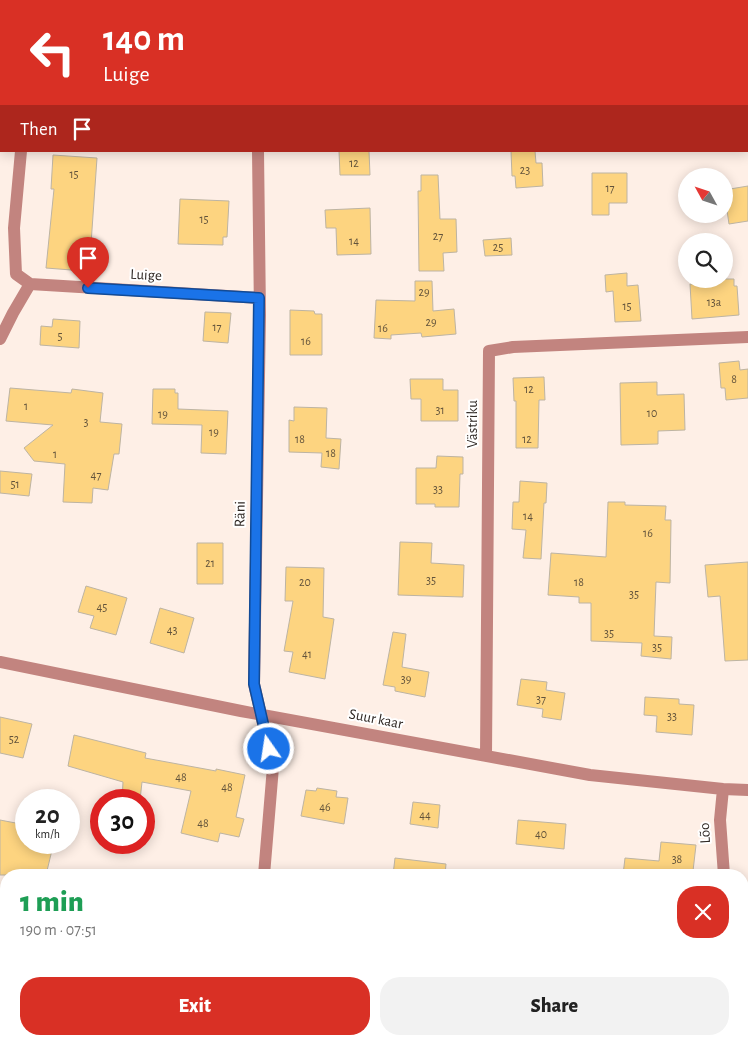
<!DOCTYPE html>
<html lang="en">
<head>
<meta charset="utf-8">
<style>
	body { margin:0; font-family:"Alegreya Sans",sans-serif; background:#f2f2f2; color:#222; height:100vh; display:flex; flex-direction:column; font-size:19px; white-space:nowrap }
	* { box-sizing:border-box; margin:0 }
	p { font-size:16px; color:#767676 }
	.icon { flex:none; width:28px; height:28px; fill:none; stroke:currentColor; stroke-width:2; stroke-linecap:round; stroke-linejoin:round }
	.map { position:relative; flex:1; overflow:hidden }
	.side { position:absolute; left:0px; top:869px; width:749px; height:176px; display:flex; flex-direction:column; background:#fff; border-radius:20px 20px 0 0; box-shadow:0 2px 12px #0003 }
	.side>* { flex:none }
	.top-card { position:absolute; left:0px; top:0px; width:749px; height:152px; box-shadow:0 2px 12px #0003; background:#d93025; color:#fff; overflow:hidden }
	.needle { width:32px; rotate:310deg }
	.buttons { position:absolute; left:678px; top:168px; display:grid; gap:10px }
	.buttons a { display:grid; place-items:center; width:55px; height:55px; border-radius:50%; background:#fff; box-shadow:0 2px 12px #0003; font-size:25px }
	.speed { position:absolute; left:15px; top:789px; display:flex; gap:10px; font-size:25px; font-weight:700; text-align:center }
	.speed>* { display:grid; place-content:center; width:65px; height:65px; border-radius:50%; background:#fff; box-shadow:0 2px 12px #0003; line-height:1 }
	.speed small { font-size:12px; font-weight:400 }
	.speed .limit { border:8px solid #d22; background:#fff; color:#111 }
	.pin { position:absolute; display:grid; place-items:center; width:42px; height:42px; color:#fff; margin:-51px -21px; border-radius:50% 50% 50% 0; rotate:-45deg; box-shadow:0 0 5px #0007 }
	.pin .icon { rotate:45deg }
	.me { position:absolute; width:55px; margin:-28px; rotate:347deg; stroke-linejoin:round; filter:drop-shadow(0 0 4px #0008) }
	.turn { display:flex; align-items:center; gap:18px; height:105px; padding:0 20px; font-size:22px }
	.turn .icon { width:65px; height:65px; stroke-width:2.5 }
	.turn b { display:block; font-size:35px; line-height:42px }
	.then { display:flex; align-items:center; height:48px; padding:0 20px; background:#0003; gap:10px; font-size:19px }
	.round { display:grid; place-items:center; flex:none; width:52px; height:52px; border-radius:20px; background:#f2f2f2 }
	.headline { display:flex; align-items:center; justify-content:space-between; height:85px; padding:0 20px }
	h1 { font-size:30px; font-weight:800; line-height:38px; color:#1e9e55 }
	.primary-button { display:flex; gap:10px; margin-top:auto; padding:10px 20px }
	.primary-button a { flex:1; height:58px; border-radius:20px; background:#d93025; color:#fff; font-size:20px; font-weight:800; line-height:58px; text-align:center }
	.primary-button a+a { background:#f2f2f2; color:#222 }
	.map>svg:first-child { display:block }
</style>
</head>
<body>
<div class="map">
<svg width="748" height="1044" viewBox="0 0 748 1044">
	<rect width="100%" height="100%" fill="#feefe6"/>
	<!-- building -->
	<path fill="#fdd480" stroke="#bdb4a3" d="M339 151H369L370 175H340Z
		M511 151H535L536 163H542L543 186 516 188 515 176H512Z
		M53 155 97 158 91 244 86 243 84 271 46 268 54 189H51Z
		M592 173H627V203H609V215H592Z
		M421 175H438L440 219H456L457 252 443 253 444 271H419L418 191H421Z
		M748 186V221L729 224 724 190Z
		M180 199 229 201 227 237H223V245L178 244Z
		M370 208 371 254 337 255 336 228H326L325 210Z
		M511 238 512 255 485 256 483 240Z
		M627 273V286L638 285 641 321 615 322 613 291 606 292 605 275Z
		M692 279H734V286H737L739 315 692 319 690 284H693Z
		M415 281H432L433 311 454 309 456 334 422 337 421 333 391 335V339L374 338 376 300 415 301Z
		M290 310 314 311 315 314H322V355H290Z
		M205 312 231 313 228 343 203 341Z
		M53 319 80 321 79 348 40 345 41 326 52 327Z
		M739 361 740 370 748 369V398L726 400 725 388H721L719 363Z
		M544 377 545 400H539L538 448H516V401H514L513 378Z
		M410 379H443V390H458V421H421V399H411Z
		M657 382V395L684 394 685 430 658 431V444L621 445 620 383Z
		M10 388 71 393 72 389 103 393 100 422 122 424 119 454H114L108 490 93 488 92 503 63 502 65 464 34 461 24 448 53 425 6 421Z
		M153 389H175V393H178V409L228 411 226 454 201 453 202 425 152 424Z
		M294 407 327 408 326 438 341 439 339 469 321 467 322 453 289 452V420L294 421Z
		M437 456 463 457V474H460L459 507H435V504H416V468H436Z
		M0 471 32 474 29 496 0 493Z
		M520 481 547 483 546 503H544L541 559 523 558 526 530 512 529 513 502H519Z
		M608 502H625V505L666 506 665 520H671L670 583 656 582 654 636 672 637 671 659 641 656 642 643 591 641V603H579V597L548 595 551 553 606 557Z
		M400 542 432 543 431 563 464 565 463 597 398 595Z
		M197 543H223V584H197Z
		M748 562V660L725 661 720 596 708 597 705 565Z
		M286 567 324 568 323 617 334 619 325 679 289 672 293 652 284 651 293 601H285Z
		M86 586 127 598 116 635 90 628 94 616 78 612Z
		M160 608 194 618 184 653 150 643Z
		M393 632 406 634 402 667 429 672 425 697 395 691V687L383 685Z
		M521 679 547 682 546 690 565 693 561 720 542 717 543 709 517 705Z
		M645 697 679 699V704L694 705 692 735 656 732 657 716 644 715Z
		M0 717 32 724 23 758 0 753Z
		M74 735 146 753 145 758 216 771V769L245 775 236 817 244 819 239 837 220 833 218 842 181 833 191 791 142 782 140 800H122L123 782 68 766Z
		M317 788 337 791 336 797 348 798 344 824 301 816 306 790 316 791Z
		M413 802 440 805 438 828 410 824Z
		M0 820 26 825V844L52 850 46 875H0Z
		M518 820 566 824 564 849 516 844Z
		M661 842 696 845 693 871 677 870V875H623L625 858 659 861Z
		M395 858 446 864 445 875H393Z"/>
	<g fill="none" stroke-linecap="round" stroke-linejoin="round">
		<!-- minor -->
		<path stroke="#c2847f" stroke-width="12" d="M257 0V1
			M21 151 14 228 16 274 30 284
			M258 151 260 315 254 684 273 767 264 875
			M0 339 13 313 30 284 259 298
			M0 662 241 711 590 775 723 789 748 790
			M486 756 489 351 513 347 748 337
			M723 789 720 820 724 875
			M0 933 6 934
			M742 995H748
			M738 1039V1044
			M36 1044 37 1039
			M247 1044 248 1039
			M489 1044 490 1039"/>
	</g>
	<g fill="none" stroke-linecap="round" stroke-linejoin="round">
		<defs>
			<path id="route" d="M88 288 259 298 254 684 269 749"/>
		</defs>
		<!-- route casing -->
		<use href="#route" stroke="#114b97" stroke-width="12"/>
		<!-- route -->
		<use href="#route" stroke="#1a73e8" stroke-width="9"/>
	</g>
	<g text-anchor="middle" dominant-baseline="central" stroke-width="4" stroke-linejoin="round" paint-order="stroke">
		<!-- number labels -->
		<g font-size="12" fill="#62533b">
			<text x="354" y="163">12</text>
			<text x="525" y="170">23</text>
			<text x="74" y="174">15</text>
			<text x="610" y="188">17</text>
			<text x="204" y="219">15</text>
			<text x="438" y="236">27</text>
			<text x="354" y="241">14</text>
			<text x="498" y="247">25</text>
			<text x="424" y="292">29</text>
			<text x="714" y="302">13a</text>
			<text x="627" y="306">15</text>
			<text x="431" y="322">29</text>
			<text x="217" y="327">17</text>
			<text x="383" y="328">16</text>
			<text x="60" y="336">5</text>
			<text x="306" y="341">16</text>
			<text x="734" y="379">8</text>
			<text x="529" y="389">12</text>
			<text x="26" y="406">1</text>
			<text x="440" y="410">31</text>
			<text x="652" y="413">10</text>
			<text x="163" y="414">19</text>
			<text x="86" y="422">3</text>
			<text x="214" y="432">19</text>
			<text x="300" y="439">18</text>
			<text x="527" y="439">12</text>
			<text x="331" y="453">18</text>
			<text x="55" y="454">1</text>
			<text x="96" y="475">47</text>
			<text x="15" y="484">51</text>
			<text x="438" y="489">33</text>
			<text x="528" y="516">14</text>
			<text x="648" y="533">16</text>
			<text x="210" y="563">21</text>
			<text x="431" y="580">35</text>
			<text x="305" y="582">20</text>
			<text x="579" y="582">18</text>
			<text x="634" y="594">35</text>
			<text x="102" y="607">45</text>
			<text x="172" y="630">43</text>
			<text x="609" y="633">35</text>
			<text x="657" y="647">35</text>
			<text x="307" y="654">41</text>
			<text x="406" y="679">39</text>
			<text x="541" y="699">37</text>
			<text x="672" y="716">33</text>
			<text x="14" y="739">52</text>
			<text x="181" y="777">48</text>
			<text x="227" y="787">48</text>
			<text x="325" y="807">46</text>
			<text x="425" y="815">44</text>
			<text x="203" y="823">48</text>
			<text x="541" y="834">40</text>
			<text x="677" y="859">38</text>
		</g>
		<!-- street labels -->
		<g font-size="15" fill="#2f2824" stroke="#fff">
			<text transform="translate(146 275) rotate(3)">Luige</text>
			<text transform="translate(472 424) rotate(-90)">Västriku</text>
			<text transform="translate(240 514) rotate(-89)">Räni</text>
			<text transform="translate(376 719) rotate(11)">Suur kaar</text>
			<text transform="translate(705 833) rotate(-93)">Lõo</text>
		</g>
	</g>
</svg>
<div class="buttons">
<a><svg class="needle" viewBox="-14 -14 28 28"><path d="M0-13l5 13h-10z" fill="#e53935"/><path d="M0 13l5-13h-10z" fill="#767676"/></svg></a>
<a><svg class="icon" aria-label="search" viewBox="0 0 24 24"><circle cx="10" cy="10" r="6"/><path d="M15 15l6 6"/></svg></a>
</div>
<div class="speed"><div>20<small>km/h</small></div><div class="limit">30</div></div>
<div class="pin" style="left:88px;top:288px;background:#d93025"><svg class="icon" aria-label="arrive" viewBox="0 0 24 24"><path d="M6 21V4h12l-3 4 3 4H6"/></svg></div>
<svg class="me" style="left:269px;top:749px" viewBox="-20 -20 40 40"><circle r="17" fill="#1a73e8" stroke="#fff" stroke-width="3"/><path d="M0-11L8 9 0 5-8 9z" fill="#fff"/></svg>
<div class="top-card">
<div class="turn"><svg class="icon" aria-label="left" viewBox="0 0 24 24"><path d="M17 20v-9H6M10 6l-5 5 5 5"/></svg><div><b>140 m</b>Luige</div></div>
<div class="then">Then<svg class="icon" aria-label="arrive" viewBox="0 0 24 24"><path d="M6 21V4h12l-3 4 3 4H6"/></svg></div>
</div>
<section class="side">
<div class="headline"><div><h1>1 min</h1><p>190 m · 07:51</p></div><a class="round" style="background:#d93025;color:#fff"><svg class="icon" aria-label="close" viewBox="0 0 24 24"><path d="M6 6l12 12M18 6L6 18"/></svg></a></div>
<div class="primary-button"><a>Exit</a><a>Share</a></div>
</section>
</div>
</body>
</html>
